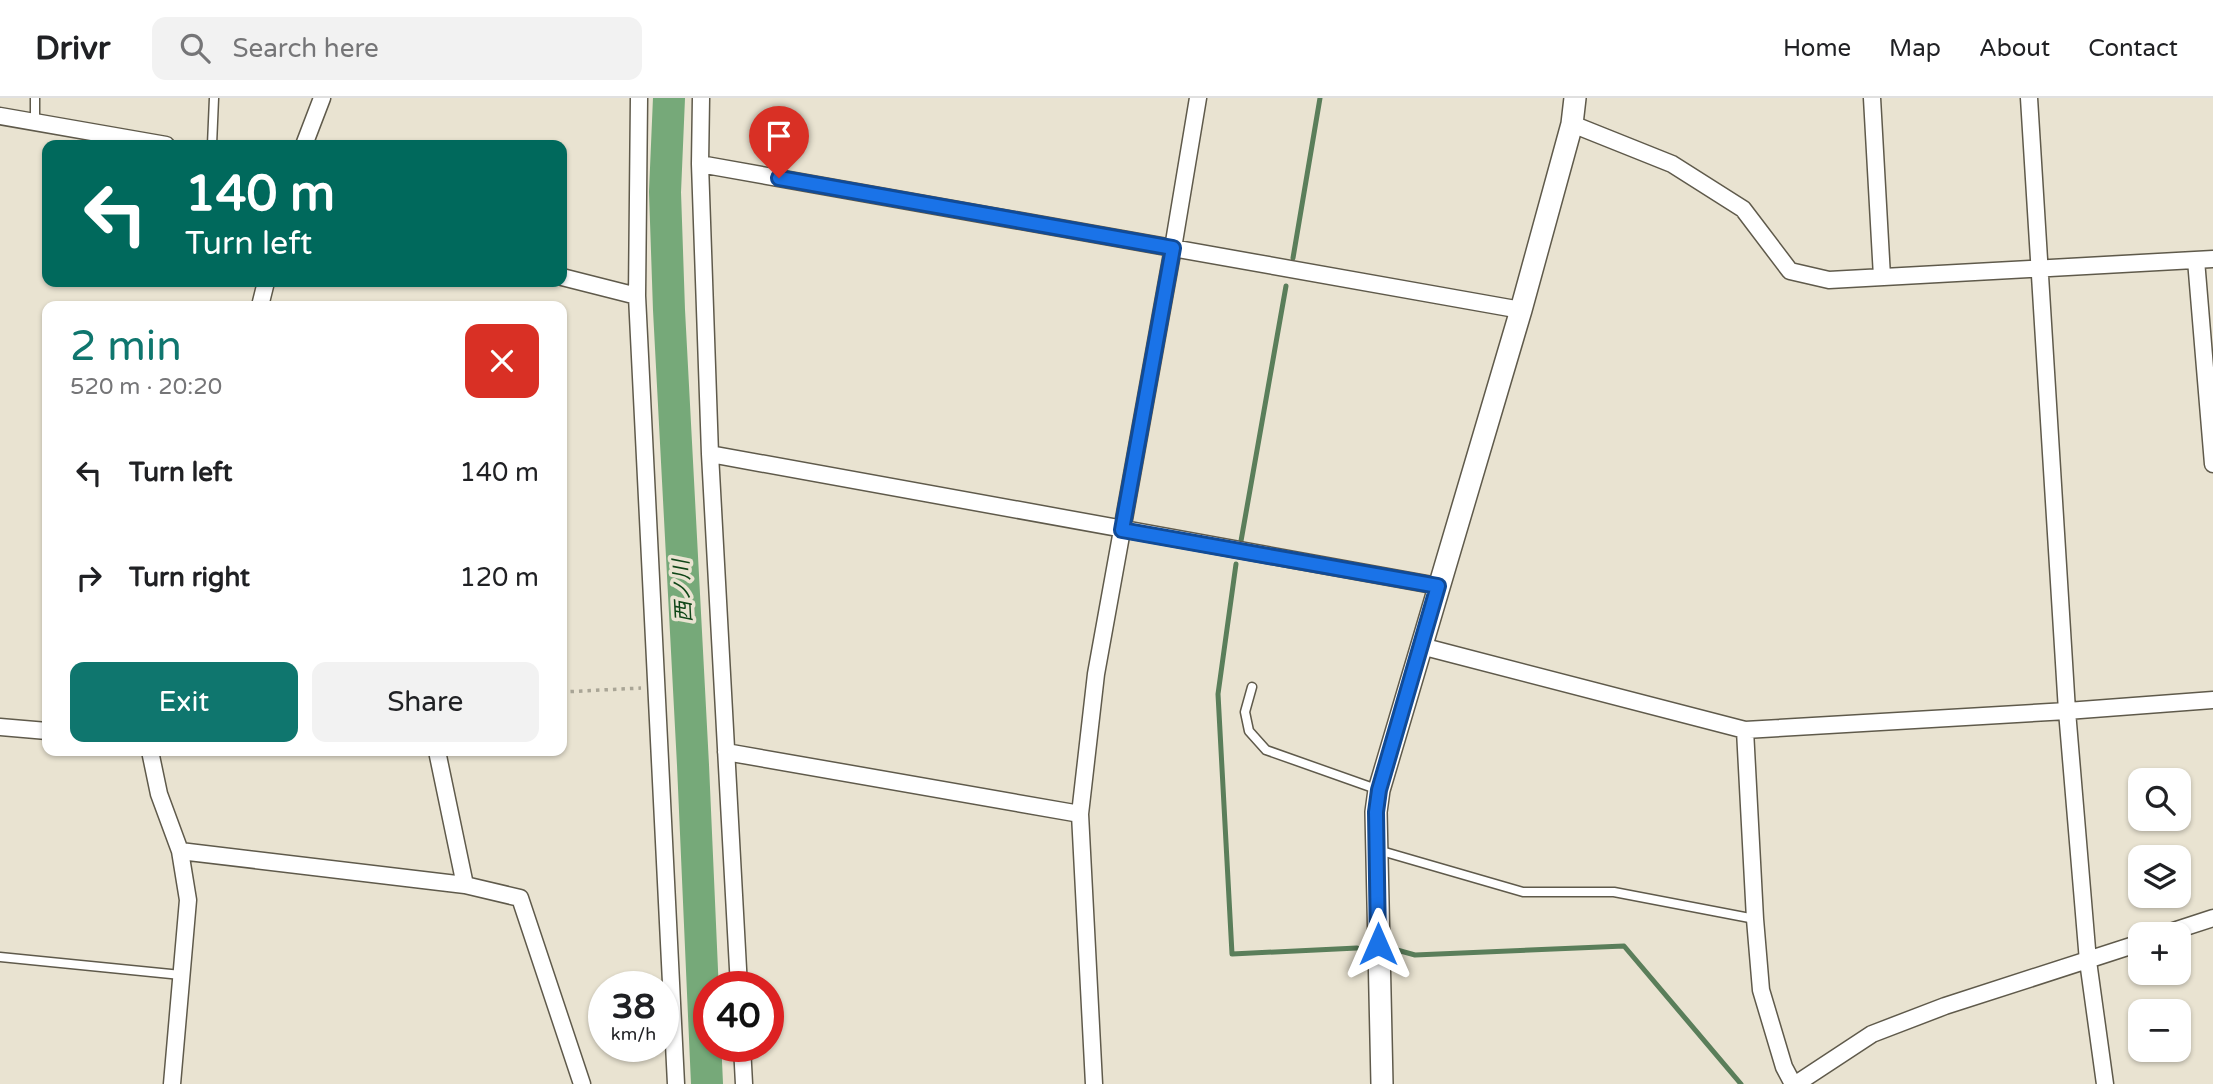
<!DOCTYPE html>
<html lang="en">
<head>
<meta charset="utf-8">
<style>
	body { margin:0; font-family:"Varela Round","Noto Sans JP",sans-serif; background:#f2f2f2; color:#202124; height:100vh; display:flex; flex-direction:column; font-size:26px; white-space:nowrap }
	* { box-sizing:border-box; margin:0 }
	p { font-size:23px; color:#757577 }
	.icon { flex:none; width:38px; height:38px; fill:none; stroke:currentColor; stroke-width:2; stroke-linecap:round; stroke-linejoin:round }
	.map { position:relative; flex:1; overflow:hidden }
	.panel { position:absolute; left:42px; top:203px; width:525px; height:455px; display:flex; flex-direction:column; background:#fff; border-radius:14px; box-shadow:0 2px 5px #0004 }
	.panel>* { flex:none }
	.top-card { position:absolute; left:42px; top:42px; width:525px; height:147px; border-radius:14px; box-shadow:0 2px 5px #0004; background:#00695c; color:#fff; overflow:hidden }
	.controls { position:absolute; left:2128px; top:670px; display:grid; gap:14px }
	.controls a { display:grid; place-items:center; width:63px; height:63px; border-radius:14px; background:#fff; box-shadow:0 2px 5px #0004; font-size:35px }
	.speed { position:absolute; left:588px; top:873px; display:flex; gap:14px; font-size:35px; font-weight:700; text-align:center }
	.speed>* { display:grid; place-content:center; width:91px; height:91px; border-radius:50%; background:#fff; box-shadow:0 2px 5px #0004; line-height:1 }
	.speed small { font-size:18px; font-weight:400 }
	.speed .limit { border:10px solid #d22; background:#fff; color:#111 }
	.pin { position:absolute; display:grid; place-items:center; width:60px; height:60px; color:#fff; margin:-72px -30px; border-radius:50% 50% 50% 0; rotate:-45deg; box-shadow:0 0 7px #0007 }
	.pin .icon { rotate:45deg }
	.me { position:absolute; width:77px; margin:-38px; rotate:0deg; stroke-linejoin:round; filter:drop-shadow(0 0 5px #0008) }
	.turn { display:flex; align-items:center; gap:24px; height:147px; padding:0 28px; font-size:32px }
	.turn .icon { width:91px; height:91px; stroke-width:2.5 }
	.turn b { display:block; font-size:49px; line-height:60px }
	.round { display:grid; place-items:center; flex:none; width:74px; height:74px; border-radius:14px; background:#f2f2f2 }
	.head { display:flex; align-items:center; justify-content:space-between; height:119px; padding:0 28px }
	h1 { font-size:42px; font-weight:600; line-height:52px; color:#0f766e }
	.action { display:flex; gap:14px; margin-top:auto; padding:14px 28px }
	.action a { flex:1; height:80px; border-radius:14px; background:#0f766e; color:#fff; font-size:28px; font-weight:600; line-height:80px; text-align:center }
	.action a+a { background:#f2f2f2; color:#202124 }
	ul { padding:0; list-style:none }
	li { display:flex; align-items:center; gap:21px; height:105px; padding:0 28px }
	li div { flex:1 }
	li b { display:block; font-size:26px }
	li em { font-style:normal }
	header { display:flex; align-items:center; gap:42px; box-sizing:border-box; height:98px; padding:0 35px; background:#fff; border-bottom:2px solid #e0e0e0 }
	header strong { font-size:33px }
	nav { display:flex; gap:38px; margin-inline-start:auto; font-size:24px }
	.search { width:490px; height:63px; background:#f2f2f2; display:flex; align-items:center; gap:18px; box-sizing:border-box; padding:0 24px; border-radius:14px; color:#757577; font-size:26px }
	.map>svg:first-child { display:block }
</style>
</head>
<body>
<header>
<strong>Drivr</strong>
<div class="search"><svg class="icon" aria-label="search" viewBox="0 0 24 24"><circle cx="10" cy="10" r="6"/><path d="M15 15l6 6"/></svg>Search here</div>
<nav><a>Home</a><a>Map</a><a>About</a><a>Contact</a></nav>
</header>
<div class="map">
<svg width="2213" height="986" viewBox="0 0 2213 986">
	<rect width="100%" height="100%" fill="#e9e3d1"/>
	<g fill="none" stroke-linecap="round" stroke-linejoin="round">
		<!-- stream -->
		<path stroke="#5a7e5a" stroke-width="5" d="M1293 160 1320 0
			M1241 443 1286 188
			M1236 466 1218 596 1232 856 1357 850
			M1397 852 1415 857 1624 848 1741 986"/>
		<!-- river -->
		<path stroke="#76a979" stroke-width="32" d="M669 0 665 94 669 212 693 667 707 986"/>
		<defs>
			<path id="service" d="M35 23V0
				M212 47 214 0
				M1252 589 1245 614 1249 633 1266 652 1379 692
				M1378 752 1523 794H1614L1755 821
				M0 859 181 877"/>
			<path id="minor" d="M639 0 637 198 676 986
				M701 0 700 66 710 356 739 889
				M1872 0 1882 179
				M2029 0 2067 613 2088 863 2105 986
				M0 18 166 47
				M1572 26 1672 66 1743 111 1790 173 1829 182 2213 161
				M304 47 322 0
				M700 66 1521 212
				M2196 162 2213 366
				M562 179 637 198
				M260 208 266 184
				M710 356 1438 488
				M1421 548 1745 632 2067 613 2213 602
				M0 629 47 633
				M1745 632 1755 821 1761 892 1784 969 1793 986
				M150 653 159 696 180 753 188 802 172 986
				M437 653 465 787
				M726 654 1080 716
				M180 753 465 787 520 800 582 986
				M2164 836 2213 820
				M742 948 744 986
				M1094 986 1080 716 1096 576 1173 150 1198 0
				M1796 986 1872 936 1945 908 2140 845"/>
			<path id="tertiary" d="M1382 986 1376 714 1379 692 1521 212 1572 26 1575 0"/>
		</defs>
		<!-- service casing -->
		<use href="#service" stroke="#5f5a4b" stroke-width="11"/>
		<!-- minor casing -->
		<use href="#minor" stroke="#5f5a4b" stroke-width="19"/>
		<!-- tertiary casing -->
		<use href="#tertiary" stroke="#5f5a4b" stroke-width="24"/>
		<!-- path -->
		<path stroke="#a9a596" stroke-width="3.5" stroke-dasharray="3.5 5" stroke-linecap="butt" d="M562 594 641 590"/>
		<!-- service -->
		<use href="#service" stroke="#fff" stroke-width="8"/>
		<!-- minor -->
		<use href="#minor" stroke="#fff" stroke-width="16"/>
		<!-- tertiary -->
		<use href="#tertiary" stroke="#fff" stroke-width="21"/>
	</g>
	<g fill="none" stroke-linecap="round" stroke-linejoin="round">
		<defs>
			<path id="route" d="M779 80 1173 150 1122 432 1438 488 1379 692 1376 714 1378 846"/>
		</defs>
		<!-- route casing -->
		<use href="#route" stroke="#114b97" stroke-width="18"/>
		<!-- route -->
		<use href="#route" stroke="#1a73e8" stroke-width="12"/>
	</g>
	<g text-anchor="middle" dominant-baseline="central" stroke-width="7" stroke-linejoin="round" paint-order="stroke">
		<!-- water labels -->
		<g font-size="21" font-style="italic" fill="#0f4618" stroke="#e9e3d1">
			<text transform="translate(683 493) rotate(-93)">西ノ川</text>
		</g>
	</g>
</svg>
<div class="controls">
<a><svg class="icon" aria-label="search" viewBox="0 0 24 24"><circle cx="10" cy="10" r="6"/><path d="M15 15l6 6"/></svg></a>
<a><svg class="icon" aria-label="layers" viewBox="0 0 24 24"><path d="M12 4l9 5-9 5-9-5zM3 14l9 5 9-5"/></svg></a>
<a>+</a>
<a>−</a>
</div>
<div class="speed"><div>38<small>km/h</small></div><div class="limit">40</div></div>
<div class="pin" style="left:779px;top:80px;background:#d93025"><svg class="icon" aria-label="arrive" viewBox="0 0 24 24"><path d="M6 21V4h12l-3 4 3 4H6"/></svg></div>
<svg class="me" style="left:1378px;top:846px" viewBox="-20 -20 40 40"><path d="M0-17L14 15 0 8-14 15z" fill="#1a73e8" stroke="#fff" stroke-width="4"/></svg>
<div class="top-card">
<div class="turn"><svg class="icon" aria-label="left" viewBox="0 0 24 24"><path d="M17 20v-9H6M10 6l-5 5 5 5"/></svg><div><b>140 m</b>Turn left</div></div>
</div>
<section class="panel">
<div class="head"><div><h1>2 min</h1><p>520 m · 20:20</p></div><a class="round" style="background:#d93025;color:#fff"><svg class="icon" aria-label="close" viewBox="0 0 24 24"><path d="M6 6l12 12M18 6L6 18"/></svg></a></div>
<ul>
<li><svg class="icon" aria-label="left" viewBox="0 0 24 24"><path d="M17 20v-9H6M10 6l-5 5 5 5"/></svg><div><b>Turn left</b></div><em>140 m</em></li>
<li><svg class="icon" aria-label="right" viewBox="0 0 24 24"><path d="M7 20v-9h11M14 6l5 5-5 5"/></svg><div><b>Turn right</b></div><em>120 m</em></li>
</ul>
<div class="action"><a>Exit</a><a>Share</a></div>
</section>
</div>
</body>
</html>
